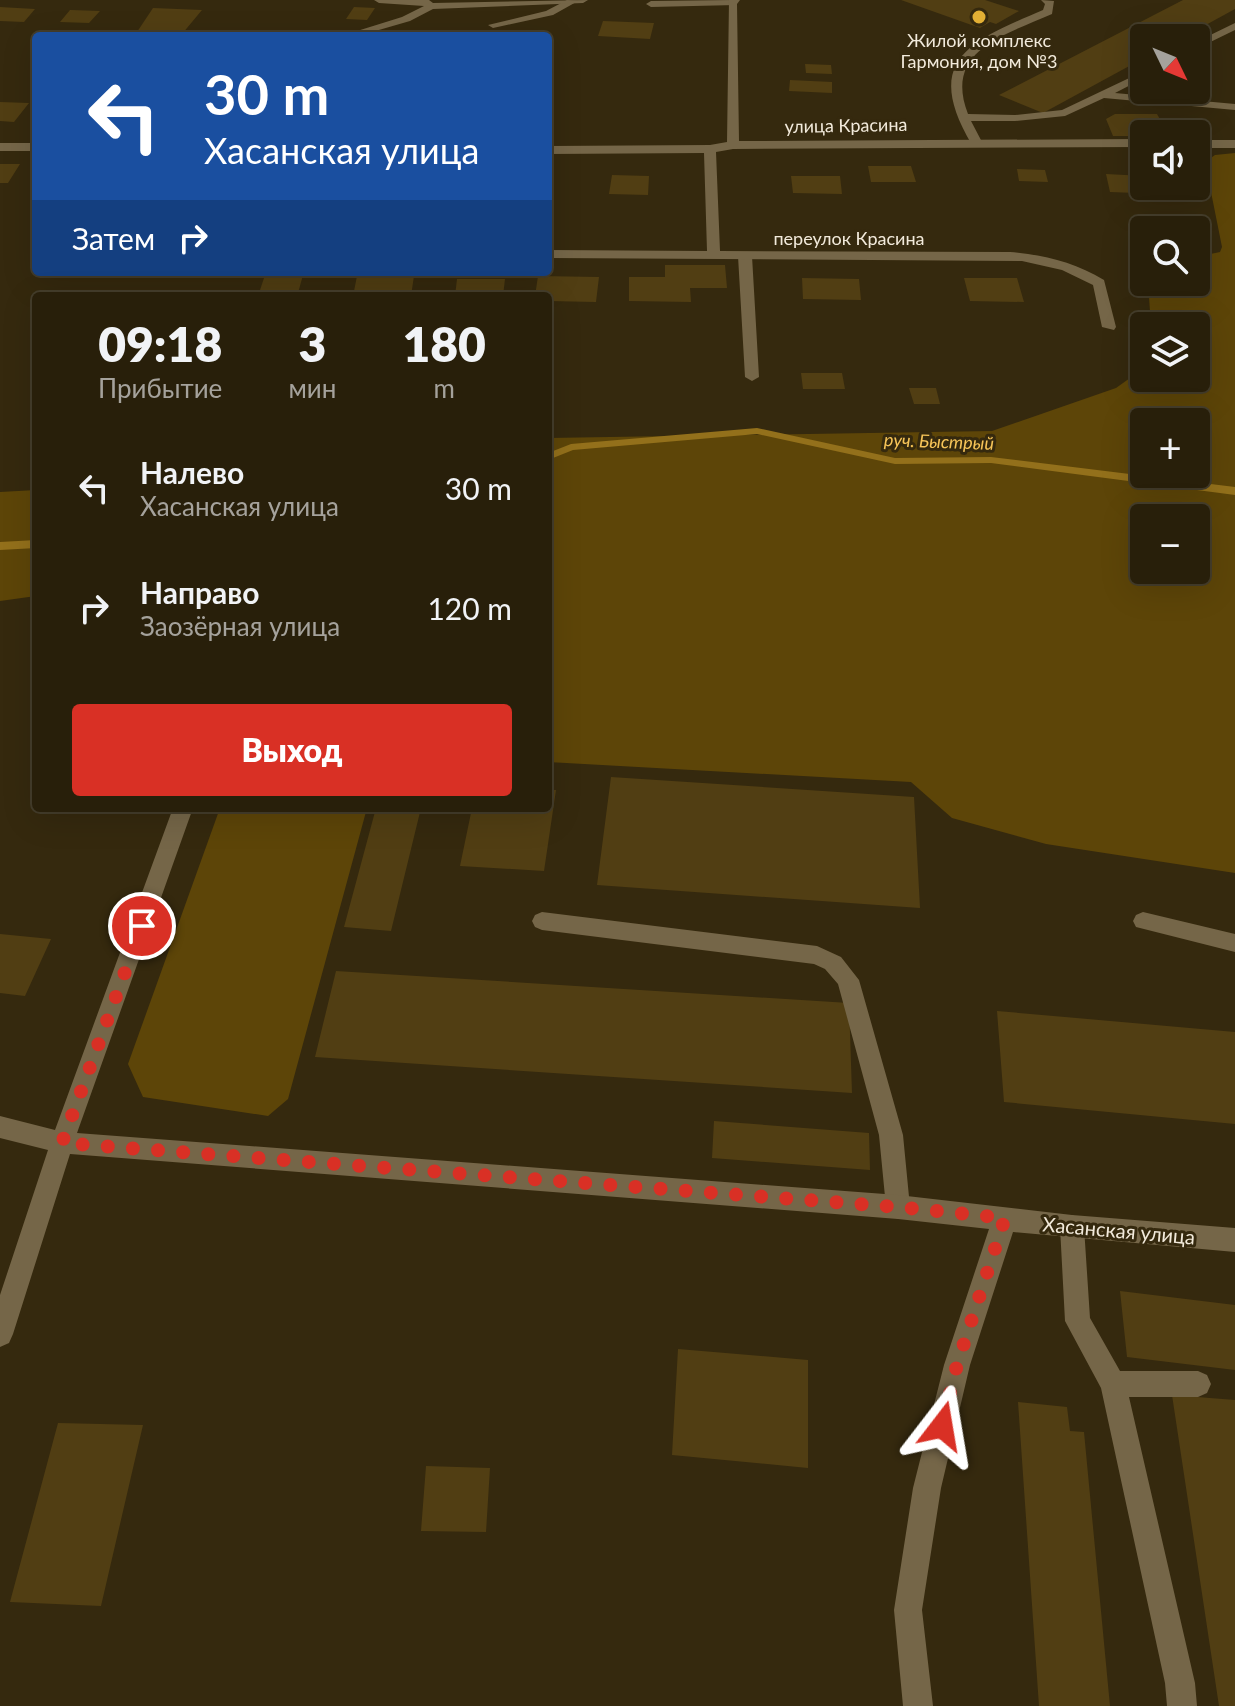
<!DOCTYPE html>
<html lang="ru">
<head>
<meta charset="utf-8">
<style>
	body { margin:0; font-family:Lato,sans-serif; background:#342c18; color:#f1f3f6; height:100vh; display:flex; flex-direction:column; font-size:30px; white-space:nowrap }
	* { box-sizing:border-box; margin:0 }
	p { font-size:26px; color:#a5a29c }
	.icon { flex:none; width:44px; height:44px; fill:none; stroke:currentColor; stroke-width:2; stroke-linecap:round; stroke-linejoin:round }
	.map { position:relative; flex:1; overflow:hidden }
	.panel { position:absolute; left:32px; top:292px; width:520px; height:520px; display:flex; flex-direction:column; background:#281f0a; border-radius:8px; box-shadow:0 8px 32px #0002,0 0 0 2px #443d2b }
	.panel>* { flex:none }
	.guide { position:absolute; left:32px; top:32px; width:520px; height:244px; border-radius:8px; box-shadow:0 8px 32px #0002,0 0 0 2px #443d2b; background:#1a4fa0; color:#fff; overflow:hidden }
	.needle { width:52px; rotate:133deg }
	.tools { position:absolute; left:1130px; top:24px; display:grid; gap:16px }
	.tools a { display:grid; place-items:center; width:80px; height:80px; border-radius:8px; background:#281f0a; box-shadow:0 8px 32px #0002,0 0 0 2px #443d2b; font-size:40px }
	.pin { position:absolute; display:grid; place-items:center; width:68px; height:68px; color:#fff; margin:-34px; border:4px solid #fff; border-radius:50%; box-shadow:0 2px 8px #0007 }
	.me { position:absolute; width:88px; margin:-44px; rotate:14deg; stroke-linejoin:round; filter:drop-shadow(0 0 6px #0008) }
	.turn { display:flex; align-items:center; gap:28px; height:168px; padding:0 40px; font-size:36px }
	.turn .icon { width:104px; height:104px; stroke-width:2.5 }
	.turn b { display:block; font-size:56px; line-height:68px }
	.then { display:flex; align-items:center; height:76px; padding:0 40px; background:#0003; gap:16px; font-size:30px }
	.eta { display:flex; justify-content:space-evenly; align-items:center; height:136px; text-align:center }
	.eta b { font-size:48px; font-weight:800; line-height:56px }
	.cta { display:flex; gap:16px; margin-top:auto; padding:16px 40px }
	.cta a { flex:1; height:92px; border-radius:8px; background:#d93025; color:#fff; font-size:32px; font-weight:800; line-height:92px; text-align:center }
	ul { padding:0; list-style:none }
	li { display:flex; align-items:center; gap:24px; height:120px; padding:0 40px }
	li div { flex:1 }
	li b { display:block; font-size:30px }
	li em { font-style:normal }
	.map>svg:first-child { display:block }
</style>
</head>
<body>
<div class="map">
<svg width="1235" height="1706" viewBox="0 0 1235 1706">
	<rect width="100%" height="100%" fill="#35290e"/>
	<!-- green -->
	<path fill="#5d4508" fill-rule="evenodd" d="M1235 153V873L1046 844 952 818 911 782 548 762V438L992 431 1116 388 1144 368V378H1196V326H1151L1148 282H1196V257L1220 252 1222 247 1205 162 1215 155ZM1144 422H1196V474H1144ZM1144 518H1196V570H1144Z
		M36 490V596L0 601V492Z
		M220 808H367L288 1099 268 1116 143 1097 128 1064Z"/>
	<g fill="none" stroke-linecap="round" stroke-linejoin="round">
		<!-- stream -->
		<path fill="#93701b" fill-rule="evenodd" d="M757 428 895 458 991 457 1235 487V495L991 463 895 464 757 434 573 450 548 460V453L571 444Z
			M36 540V548L0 550V542Z"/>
	</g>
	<!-- building -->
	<path fill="#513e13" d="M901 0H985L1019 11 996 24 990 22 980 28Z
		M1183 0H1235V9L1182 38H1144V58L1043 113 999 95Z
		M0 7 35 9 24 22 0 21Z
		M354 7 375 8 367 20 346 19Z
		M153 8 202 10 182 34 135 35Z
		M70 10 100 11 89 23 60 22Z
		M603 21 654 23 650 39 598 36Z
		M805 64 831 65 832 74 806 73Z
		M790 80 832 82V93L789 91Z
		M0 102 29 103 14 122 0 121Z
		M1115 114H1157L1166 130H1153V134L1144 136H1113L1106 119Z
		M0 164H20L8 183H0Z
		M868 166H911L916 182H871Z
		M1017 169 1045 170 1048 182 1019 181Z
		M1106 174 1144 176V186H1159L1161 194 1110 192Z
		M612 175 649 176 648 195 609 194Z
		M791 176H840L842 194 793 193Z
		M665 265H725L727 288H690L691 302 629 301V277H665Z
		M265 275H303L298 293H259Z
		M357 276H414L411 296H353Z
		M538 276 599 277 596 302 548 301V296H535Z
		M802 278 859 279 861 300 803 299Z
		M964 278H1017L1024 302 970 301Z
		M457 279H505L503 296H455Z
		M801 373H842L845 389H803Z
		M909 388H936L940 404H914Z
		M611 777 914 797 920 908 597 885Z
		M548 790H556L544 871 460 866 472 808H548Z
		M376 808H421L391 931 344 927Z
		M0 934 51 939 25 996 0 993Z
		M336 971 849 1003 852 1093 315 1057Z
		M997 1011 1235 1032V1124L1004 1102Z
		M714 1121 869 1133 870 1170 712 1158Z
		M1120 1291 1235 1305V1370L1127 1357Z
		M678 1349 808 1360V1468L672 1455Z
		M1172 1395 1235 1400V1706H1219Z
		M1018 1402 1067 1407 1070 1431 1084 1432 1110 1706H1039Z
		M58 1423 143 1425 101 1606 10 1602Z
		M426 1466 490 1468 486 1532 421 1531Z"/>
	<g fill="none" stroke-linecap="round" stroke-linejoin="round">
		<!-- service -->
		<path fill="#756648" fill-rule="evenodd" d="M567 0 578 1 553 15 493 28 488 25 546 11Z
			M732 0 737 3 736 5 651 7 646 4 651 1Z
			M1041 0 1054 1 1052 14C1005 35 943 50 968 114L1015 115 1062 110 1144 71V78L1115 93 1235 104V110L1104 98 1065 116 1015 121H971L982 142 972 145C921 59 971 41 1043 10L1045 4Z
			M1235 23V30L1196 49V42Z
			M745 252 752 256 759 377 752 381 745 377 738 256Z
			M542 912 817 946 841 957 859 980 903 1135 910 1207 906 1215 898 1219 890 1215 886 1207 879 1135 838 984 825 969 814 964 542 930 535 927 532 921 535 915Z
			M1143 912 1235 934V952L1136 927 1133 921 1136 915Z
			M1072 1215 1081 1219 1084 1227 1090 1318 1120 1371H1198L1207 1375 1211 1384 1207 1393 1198 1397H1129L1195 1683 1197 1706H1167L1165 1683 1101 1388 1065 1321 1060 1227 1063 1219Z"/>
		<!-- minor -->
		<path fill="#756648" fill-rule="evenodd" d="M374 0H429L433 3 588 0 583 3 433 9 410 21 358 36H341L402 17 424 6 379 3Z
			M729 0H740L737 4 739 141 1144 139V147L733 149 716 152 720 251 1010 252C1044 255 1074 262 1104 280L1116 327 1114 330 1102 327 1093 285 1062 270 1022 261 548 258V250L707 251 704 153 548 154V146L710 145 727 142Z
			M1196 140H1235V148H1196Z
			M0 143H36V151H0Z
			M173 808H193L77 1133 898 1195 1072 1215 1235 1228V1252L1013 1232 970 1365 941 1488 922 1610 933 1706H903L894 1610 913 1488 944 1365 989 1229 898 1219 70 1154 13 1334 9 1343 0 1347V1295L48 1150 0 1138V1116L55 1130Z"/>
	</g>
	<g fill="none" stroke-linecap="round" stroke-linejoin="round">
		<!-- route -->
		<path stroke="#d93025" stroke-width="14" stroke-dasharray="0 25.2" d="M142 926 62 1143 898 1207 1005 1218 957 1365 942 1426"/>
	</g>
	<!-- markers -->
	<circle fill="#e2af34" stroke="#35290e" stroke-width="3" cx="979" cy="17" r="8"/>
	<g text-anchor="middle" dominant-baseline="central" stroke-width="6" stroke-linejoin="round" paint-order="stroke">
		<!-- far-poi labels -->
		<g font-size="18" fill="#f2eadb" stroke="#35290e">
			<text x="979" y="40">Жилой комплекс<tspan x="979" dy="21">Гармония, дом №3</tspan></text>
		</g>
		<!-- far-street labels -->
		<g font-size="18" fill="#f2eadb" stroke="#35290e">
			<text transform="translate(846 125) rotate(-1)">улица Красина</text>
			<text x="849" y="238">переулок Красина</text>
		</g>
		<!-- far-water labels -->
		<g font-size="18" font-style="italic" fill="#f6c458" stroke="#35290e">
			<text transform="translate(939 441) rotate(2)">руч. Быстрый</text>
		</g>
		<!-- street labels -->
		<g font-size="20" fill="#f2eadb" stroke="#35290e">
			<text transform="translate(1119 1230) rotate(5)">Хасанская улица</text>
		</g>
	</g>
</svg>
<div class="tools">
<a><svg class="needle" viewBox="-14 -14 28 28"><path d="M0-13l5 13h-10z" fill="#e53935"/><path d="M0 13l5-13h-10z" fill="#a5a29c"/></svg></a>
<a><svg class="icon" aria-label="sound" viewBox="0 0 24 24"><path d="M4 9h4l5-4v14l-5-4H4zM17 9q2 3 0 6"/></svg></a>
<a><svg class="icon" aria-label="search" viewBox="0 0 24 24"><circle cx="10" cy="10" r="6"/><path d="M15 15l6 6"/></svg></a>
<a><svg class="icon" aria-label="layers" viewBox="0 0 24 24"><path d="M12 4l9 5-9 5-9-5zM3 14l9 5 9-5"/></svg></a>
<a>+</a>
<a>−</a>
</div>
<div class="pin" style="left:142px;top:926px;background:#d93025"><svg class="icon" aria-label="arrive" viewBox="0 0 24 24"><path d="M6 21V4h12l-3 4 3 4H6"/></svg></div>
<svg class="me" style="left:942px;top:1426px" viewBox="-20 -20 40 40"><path d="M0-17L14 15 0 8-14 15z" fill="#d93025" stroke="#fff" stroke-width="4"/></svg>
<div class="guide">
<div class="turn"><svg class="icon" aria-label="left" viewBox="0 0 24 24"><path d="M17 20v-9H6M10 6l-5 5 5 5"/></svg><div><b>30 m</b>Хасанская улица</div></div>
<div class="then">Затем<svg class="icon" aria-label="right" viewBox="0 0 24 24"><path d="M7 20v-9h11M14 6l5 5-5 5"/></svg></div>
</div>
<section class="panel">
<div class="eta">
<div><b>09:18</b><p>Прибытие</p></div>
<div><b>3</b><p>мин</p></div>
<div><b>180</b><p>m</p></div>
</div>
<ul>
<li><svg class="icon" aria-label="left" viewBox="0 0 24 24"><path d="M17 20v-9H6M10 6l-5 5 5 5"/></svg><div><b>Налево</b><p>Хасанская улица</p></div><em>30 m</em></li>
<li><svg class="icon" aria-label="right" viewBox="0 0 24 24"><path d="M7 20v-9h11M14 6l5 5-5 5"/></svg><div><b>Направо</b><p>Заозёрная улица</p></div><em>120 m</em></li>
</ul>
<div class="cta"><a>Выход</a></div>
</section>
</div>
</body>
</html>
